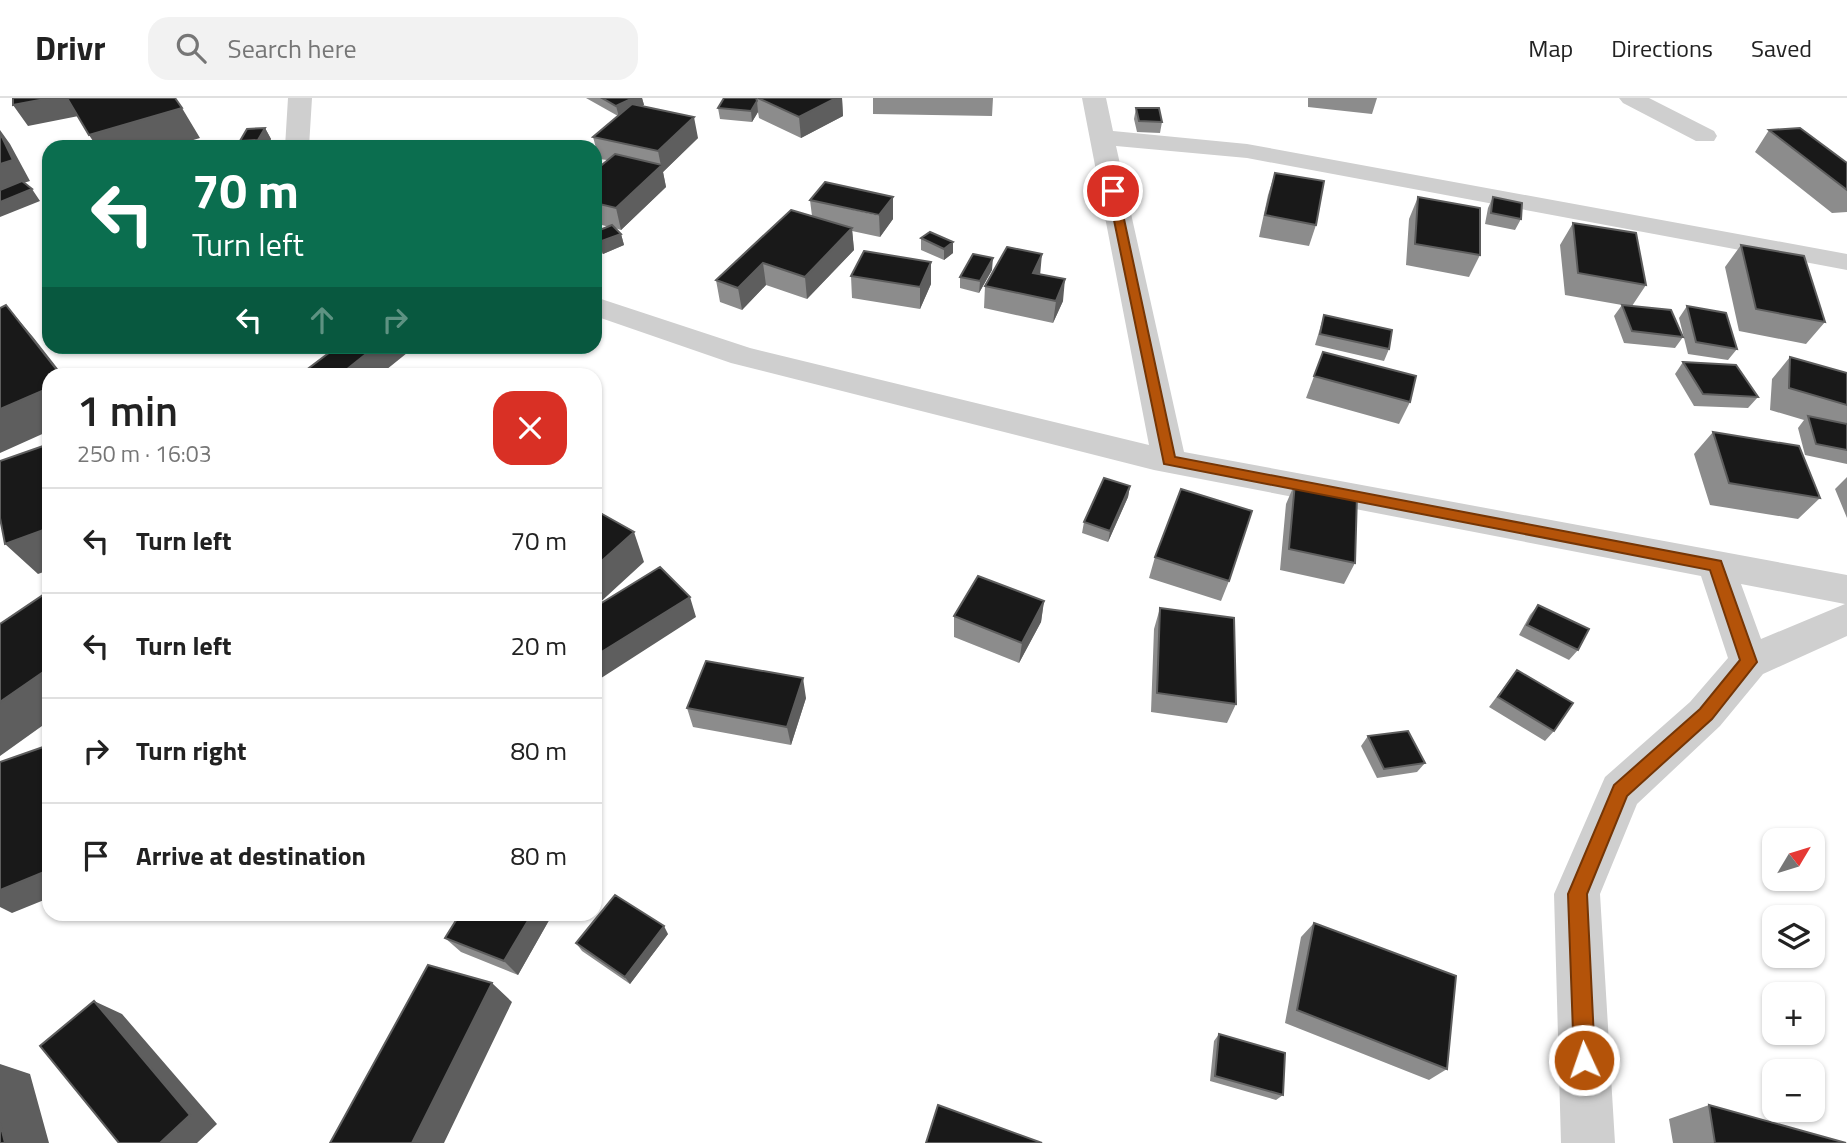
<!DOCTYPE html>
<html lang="en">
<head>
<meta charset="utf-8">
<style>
	body { margin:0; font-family:"Titillium Web",sans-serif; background:#f2f2f2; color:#222; height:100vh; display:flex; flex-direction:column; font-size:26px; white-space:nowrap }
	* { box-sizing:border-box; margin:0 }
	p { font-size:23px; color:#767676 }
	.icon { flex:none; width:38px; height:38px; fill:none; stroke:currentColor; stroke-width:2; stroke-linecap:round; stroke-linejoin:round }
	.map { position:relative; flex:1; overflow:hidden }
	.details { position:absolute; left:42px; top:270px; width:560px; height:553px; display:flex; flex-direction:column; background:#fff; border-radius:21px; box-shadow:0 2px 5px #0004 }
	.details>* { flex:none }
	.hud { position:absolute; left:42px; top:42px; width:560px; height:214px; border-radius:21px; box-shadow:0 2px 5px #0004; background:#0b6e4f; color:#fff; overflow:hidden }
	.needle { width:46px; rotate:52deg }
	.fabs { position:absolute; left:1762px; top:730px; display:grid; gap:14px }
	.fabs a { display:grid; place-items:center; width:63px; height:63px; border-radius:14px; background:#fff; box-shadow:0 2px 5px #0004; font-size:35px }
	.pin { position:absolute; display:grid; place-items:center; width:60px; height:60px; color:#fff; margin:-30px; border:4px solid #fff; border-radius:50%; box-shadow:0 2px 7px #0007 }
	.me { position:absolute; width:77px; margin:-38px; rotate:357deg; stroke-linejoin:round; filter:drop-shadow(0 0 5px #0008) }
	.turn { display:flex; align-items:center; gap:24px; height:147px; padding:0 35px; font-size:32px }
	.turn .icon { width:91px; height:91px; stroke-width:2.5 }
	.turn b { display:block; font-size:49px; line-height:60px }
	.lanes { display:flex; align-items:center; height:66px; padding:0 35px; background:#0003; justify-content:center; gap:35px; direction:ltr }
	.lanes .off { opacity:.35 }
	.round { display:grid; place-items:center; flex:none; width:74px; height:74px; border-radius:21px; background:#f2f2f2 }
	.head { display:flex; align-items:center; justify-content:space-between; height:119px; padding:0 35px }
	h1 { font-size:42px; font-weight:600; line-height:52px }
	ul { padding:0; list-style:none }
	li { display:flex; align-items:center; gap:21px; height:105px; padding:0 35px; border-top:2px solid #e0e0e0 }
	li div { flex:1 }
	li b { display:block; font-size:26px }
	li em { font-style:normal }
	header { display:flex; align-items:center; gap:42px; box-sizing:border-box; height:98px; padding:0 35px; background:#fff; border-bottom:2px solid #e0e0e0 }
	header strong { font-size:33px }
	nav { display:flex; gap:38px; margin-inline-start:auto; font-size:24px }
	.search { width:490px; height:63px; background:#f2f2f2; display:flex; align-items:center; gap:18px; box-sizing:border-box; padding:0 24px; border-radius:21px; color:#767676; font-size:26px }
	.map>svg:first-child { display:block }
</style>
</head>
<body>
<header>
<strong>Drivr</strong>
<div class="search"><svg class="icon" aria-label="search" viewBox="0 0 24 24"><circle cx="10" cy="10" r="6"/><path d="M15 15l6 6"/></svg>Search here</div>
<nav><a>Map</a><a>Directions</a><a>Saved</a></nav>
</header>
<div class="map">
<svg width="1847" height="1045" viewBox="0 0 1847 1045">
	<rect width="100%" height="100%" fill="#fff"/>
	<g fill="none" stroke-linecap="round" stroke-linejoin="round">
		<!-- minor -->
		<path fill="#cfcfcf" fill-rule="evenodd" d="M288 0H312L309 49H285Z
			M1082 0H1106L1113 33 1247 46 1847 156V172L1247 60 1116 48 1184 354 1847 477V538L1763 576 1720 628 1637 706 1600 796 1615 1045H1561L1554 796 1605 679 1690 604 1728 560 1701 478 1154 372 731 265 595 218V199L750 250 1149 347ZM1741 486 1845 506 1761 541Z
			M1619 0H1649L1714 33 1717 38 1714 43H1696L1623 5Z"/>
	</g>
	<!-- wall -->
	<path fill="#8c8c8c" d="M586 0H642L644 7 642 8 698 40 663 74 666 89 621 132 615 130 621 136 624 147 603 156 595 148V134L609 129 595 125V71H597L607 62 599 61 593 39 618 18Z
		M724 0H842L843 18 801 40 759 20 758 14 752 24 720 21 718 10Z
		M873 0H993L992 18 873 16Z
		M1308 0H1377L1372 16 1308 9Z
		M1136 10 1162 24 1160 35 1137 34 1134 21Z
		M265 30 271 41 267 49H243L240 43Z
		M1769 32 1847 65V114L1832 115 1755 54Z
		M1275 75 1316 127 1309 148 1259 139 1268 97Z
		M1418 99 1480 157 1469 179 1406 167 1409 121Z
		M1493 99 1521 121 1515 132 1485 126 1488 110Z
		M810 102 893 121 880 139 852 133 854 152 807 201 766 187 742 212 720 204 716 182 812 118Z
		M1573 125 1646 187 1632 208 1683 239 1675 250 1624 245 1614 218 1622 207 1565 197 1560 147Z
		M921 140 953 155 944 162 921 152Z
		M1741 147 1825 224 1806 246 1739 233 1725 169Z
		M992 172 979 195 960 190V179Z
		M1040 176 1063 203 1053 225 984 210 985 188Z
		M851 178 931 186 920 211 852 200Z
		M1687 208 1737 251 1728 262 1688 256 1679 220Z
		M1324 217 1389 251 1384 263 1315 247Z
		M1323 254 1410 304 1399 326 1306 300Z
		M1790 259 1847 275V366L1805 357 1798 330 1804 322 1770 312 1772 281Z
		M1683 264 1758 299 1748 310 1694 308 1675 276Z
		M1713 334 1820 400 1798 421 1710 407 1694 356Z
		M1847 379V420L1835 391Z
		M1295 385 1355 465 1344 486 1280 472 1286 406Z
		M1130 388 1128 399 1108 444 1082 435 1084 424Z
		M1155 459 1229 483 1221 503 1149 480Z
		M1044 503 1041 524 1019 565 954 539V518Z
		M1538 507 1578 552 1569 562 1519 537 1530 517Z
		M1160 510 1236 606 1227 625 1151 614 1154 531Z
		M1517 572 1554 633 1545 643 1489 609Z
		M806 600 791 647 693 629 687 610Z
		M1368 638 1425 665 1417 674 1377 680 1361 648Z
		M552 817 518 877 461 854 445 840Z
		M1314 825 1447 971 1429 982 1285 925 1301 839Z
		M668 836 630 886 582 853 576 845Z
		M1219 936 1283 997 1276 1002 1210 983 1214 943Z
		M1709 1007 1846 1045H1673L1669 1021Z"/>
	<!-- shaded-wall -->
	<path fill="#5e5e5e" d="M50 0H128L129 8 28 28 13 7Z
		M633 0H642L644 7 619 19 616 8Z
		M836 0H842L843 18 801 40 799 19Z
		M757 3 758 14 752 24 751 13Z
		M182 10 200 40 170 49H97L89 37Z
		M694 19 698 40 663 74 666 89 621 132 616 110 661 68 658 53Z
		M265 30 271 41 267 49H262L258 42Z
		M0 32 10 46 30 83 0 92Z
		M32 91 40 103 0 119V104Z
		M893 99V121L880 139 879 117Z
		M852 130 854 152 807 201 805 179Z
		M621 136 624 147 603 156 599 144Z
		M953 144V155L944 162V151Z
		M1042 156 1040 178 1033 175Z
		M993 160 992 172 979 195 980 183Z
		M931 164V186L920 211V189Z
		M763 165 766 187 742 212 738 190Z
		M1065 181 1063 203 1053 225 1056 203Z
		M6 207 33 239 62 276H60Z
		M376 248H403L407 255 381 276H341Z
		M49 290V333L0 355V311Z
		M1130 388 1128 399 1108 444 1110 433Z
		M49 430V472L38 476 5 446Z
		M634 434 644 464 595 509V469Z
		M690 499 696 519 595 584V558Z
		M1044 503 1041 524 1019 565 1022 545Z
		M49 570V623L0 658V604Z
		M803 580 806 600 791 647 787 629Z
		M49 772V800L12 815 0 809V792Z
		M532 816H551L552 817 518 877 504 863Z
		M664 828 668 836 630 886 625 879Z
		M492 885 512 904 444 1045H412Z
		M94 903 122 916 217 1026 197 1045H160Z
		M0 966 30 976 49 1045H5L0 1025Z"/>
	<!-- building -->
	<path fill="#191919" stroke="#5e5e5e" stroke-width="2" d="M13 0H50L13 7Z
		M67 0H175L182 10 89 37Z
		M602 0H633L616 8Z
		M724 0H756L757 3 751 13 718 10Z
		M758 0H836L799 19Z
		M632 6 694 19 658 53 593 39Z
		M1136 10H1159L1162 24 1139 23Z
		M265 30 258 42 240 43 247 31Z
		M1800 30 1847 65V92L1769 32Z
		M0 35 13 62 0 66Z
		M224 44 223 49H182Z
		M615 56 662 67 616 110 595 105V71H597Z
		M1275 75 1324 83 1316 127 1265 117Z
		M22 83 32 91 0 104V92Z
		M825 84 893 99 879 117 810 102Z
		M1418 99 1480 110V157L1415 146Z
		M1493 99 1522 105 1521 121 1491 115Z
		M791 112 852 130 805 179 763 165 738 190 716 182Z
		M1573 125 1636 135 1646 187 1578 175Z
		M612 127 621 136 599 144 595 140V134Z
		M930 134 953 144 944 151 921 140Z
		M1741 147 1804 158 1825 224 1756 211Z
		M1007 149 1042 156 1033 175 1065 181 1056 203 985 188Z
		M864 153 931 164 920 189 851 178Z
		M973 156 993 160 980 183 960 179Z
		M6 207 60 276H49V290L0 311V210Z
		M1622 207 1671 212 1683 239 1632 233Z
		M1687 208 1726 215 1737 251 1696 244Z
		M1324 217 1392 232 1389 251 1320 236Z
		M338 248H376L341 276H301Z
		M1323 254 1416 278 1410 304 1314 278Z
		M1790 259 1847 275V307L1789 290Z
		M1683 264 1736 267 1758 299 1703 296Z
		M1808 318 1847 326V352L1816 346Z
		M1713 334 1799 348 1820 400 1729 385Z
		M49 346V430L5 446 0 420V363Z
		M1104 380 1130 388 1110 433 1084 424Z
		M1295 385 1357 397 1355 465 1289 451Z
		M1181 391 1252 413 1229 483 1155 459Z
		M595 412 634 434 595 469Z
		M660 469 690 499 595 558V509Z
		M978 478 1044 503 1022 545 954 518Z
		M49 493V570L0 604V526Z
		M1538 507 1589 531 1578 552 1527 527Z
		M1160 510 1234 520 1236 606 1157 595Z
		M706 563 803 580 787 629 687 610Z
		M1517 572 1573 605 1554 633 1498 599Z
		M1408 633 1425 665 1384 671 1368 638Z
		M49 647V772L0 792V664Z
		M615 797 664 828 625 879 576 845Z
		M460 816H532L504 863 445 840Z
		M1314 825 1456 878 1447 971 1297 912Z
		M428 867 492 885 412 1045H330Z
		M94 903 190 1017 160 1045H119L40 948Z
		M1219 936 1285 955 1283 997 1215 978Z
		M938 1007 1042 1045H926Z
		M1709 1007 1846 1045H1715Z
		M0 1025 5 1045H0Z"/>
	<!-- route -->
	<path fill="#b45309" stroke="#753606" stroke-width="2" d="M1113 90 1118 93 1175 359 1721 463 1757 564 1712 621 1627 698 1587 796 1595 962 1592 969 1584 973 1577 969 1574 962 1568 796 1614 687 1700 611 1740 562 1710 472 1164 366 1108 93Z"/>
</svg>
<div class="fabs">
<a><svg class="needle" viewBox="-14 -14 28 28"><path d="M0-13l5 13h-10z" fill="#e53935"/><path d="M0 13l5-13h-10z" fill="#767676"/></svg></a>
<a><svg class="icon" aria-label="layers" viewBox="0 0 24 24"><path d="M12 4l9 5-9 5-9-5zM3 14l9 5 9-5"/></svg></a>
<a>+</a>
<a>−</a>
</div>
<div class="pin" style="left:1113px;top:93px;background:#d93025"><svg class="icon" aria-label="arrive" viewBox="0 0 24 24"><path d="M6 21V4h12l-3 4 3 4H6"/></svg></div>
<svg class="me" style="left:1584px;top:962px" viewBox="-20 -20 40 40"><circle r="17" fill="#b45309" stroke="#fff" stroke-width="3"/><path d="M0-11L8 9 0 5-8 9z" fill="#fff"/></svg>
<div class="hud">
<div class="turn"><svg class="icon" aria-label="left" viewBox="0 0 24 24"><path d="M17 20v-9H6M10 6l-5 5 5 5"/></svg><div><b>70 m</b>Turn left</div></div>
<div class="lanes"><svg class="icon" aria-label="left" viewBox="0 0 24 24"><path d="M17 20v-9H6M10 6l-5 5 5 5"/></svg><svg class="icon off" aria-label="ahead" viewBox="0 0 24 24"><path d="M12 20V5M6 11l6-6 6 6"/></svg><svg class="icon off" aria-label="right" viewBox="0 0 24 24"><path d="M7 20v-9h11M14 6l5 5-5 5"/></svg></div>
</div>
<section class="details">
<div class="head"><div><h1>1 min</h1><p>250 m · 16:03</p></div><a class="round" style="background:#d93025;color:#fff"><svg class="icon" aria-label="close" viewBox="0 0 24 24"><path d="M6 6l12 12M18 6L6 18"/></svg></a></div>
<ul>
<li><svg class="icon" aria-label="left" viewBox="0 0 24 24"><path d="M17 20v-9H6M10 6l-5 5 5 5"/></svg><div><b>Turn left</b></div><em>70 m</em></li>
<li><svg class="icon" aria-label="left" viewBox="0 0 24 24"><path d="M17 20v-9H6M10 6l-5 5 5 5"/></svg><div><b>Turn left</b></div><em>20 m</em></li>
<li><svg class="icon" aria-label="right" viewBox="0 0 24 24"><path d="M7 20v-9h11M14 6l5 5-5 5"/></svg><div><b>Turn right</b></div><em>80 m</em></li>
<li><svg class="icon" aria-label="arrive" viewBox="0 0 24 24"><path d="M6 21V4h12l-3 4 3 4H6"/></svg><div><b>Arrive at destination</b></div><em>80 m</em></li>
</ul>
</section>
</div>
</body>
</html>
